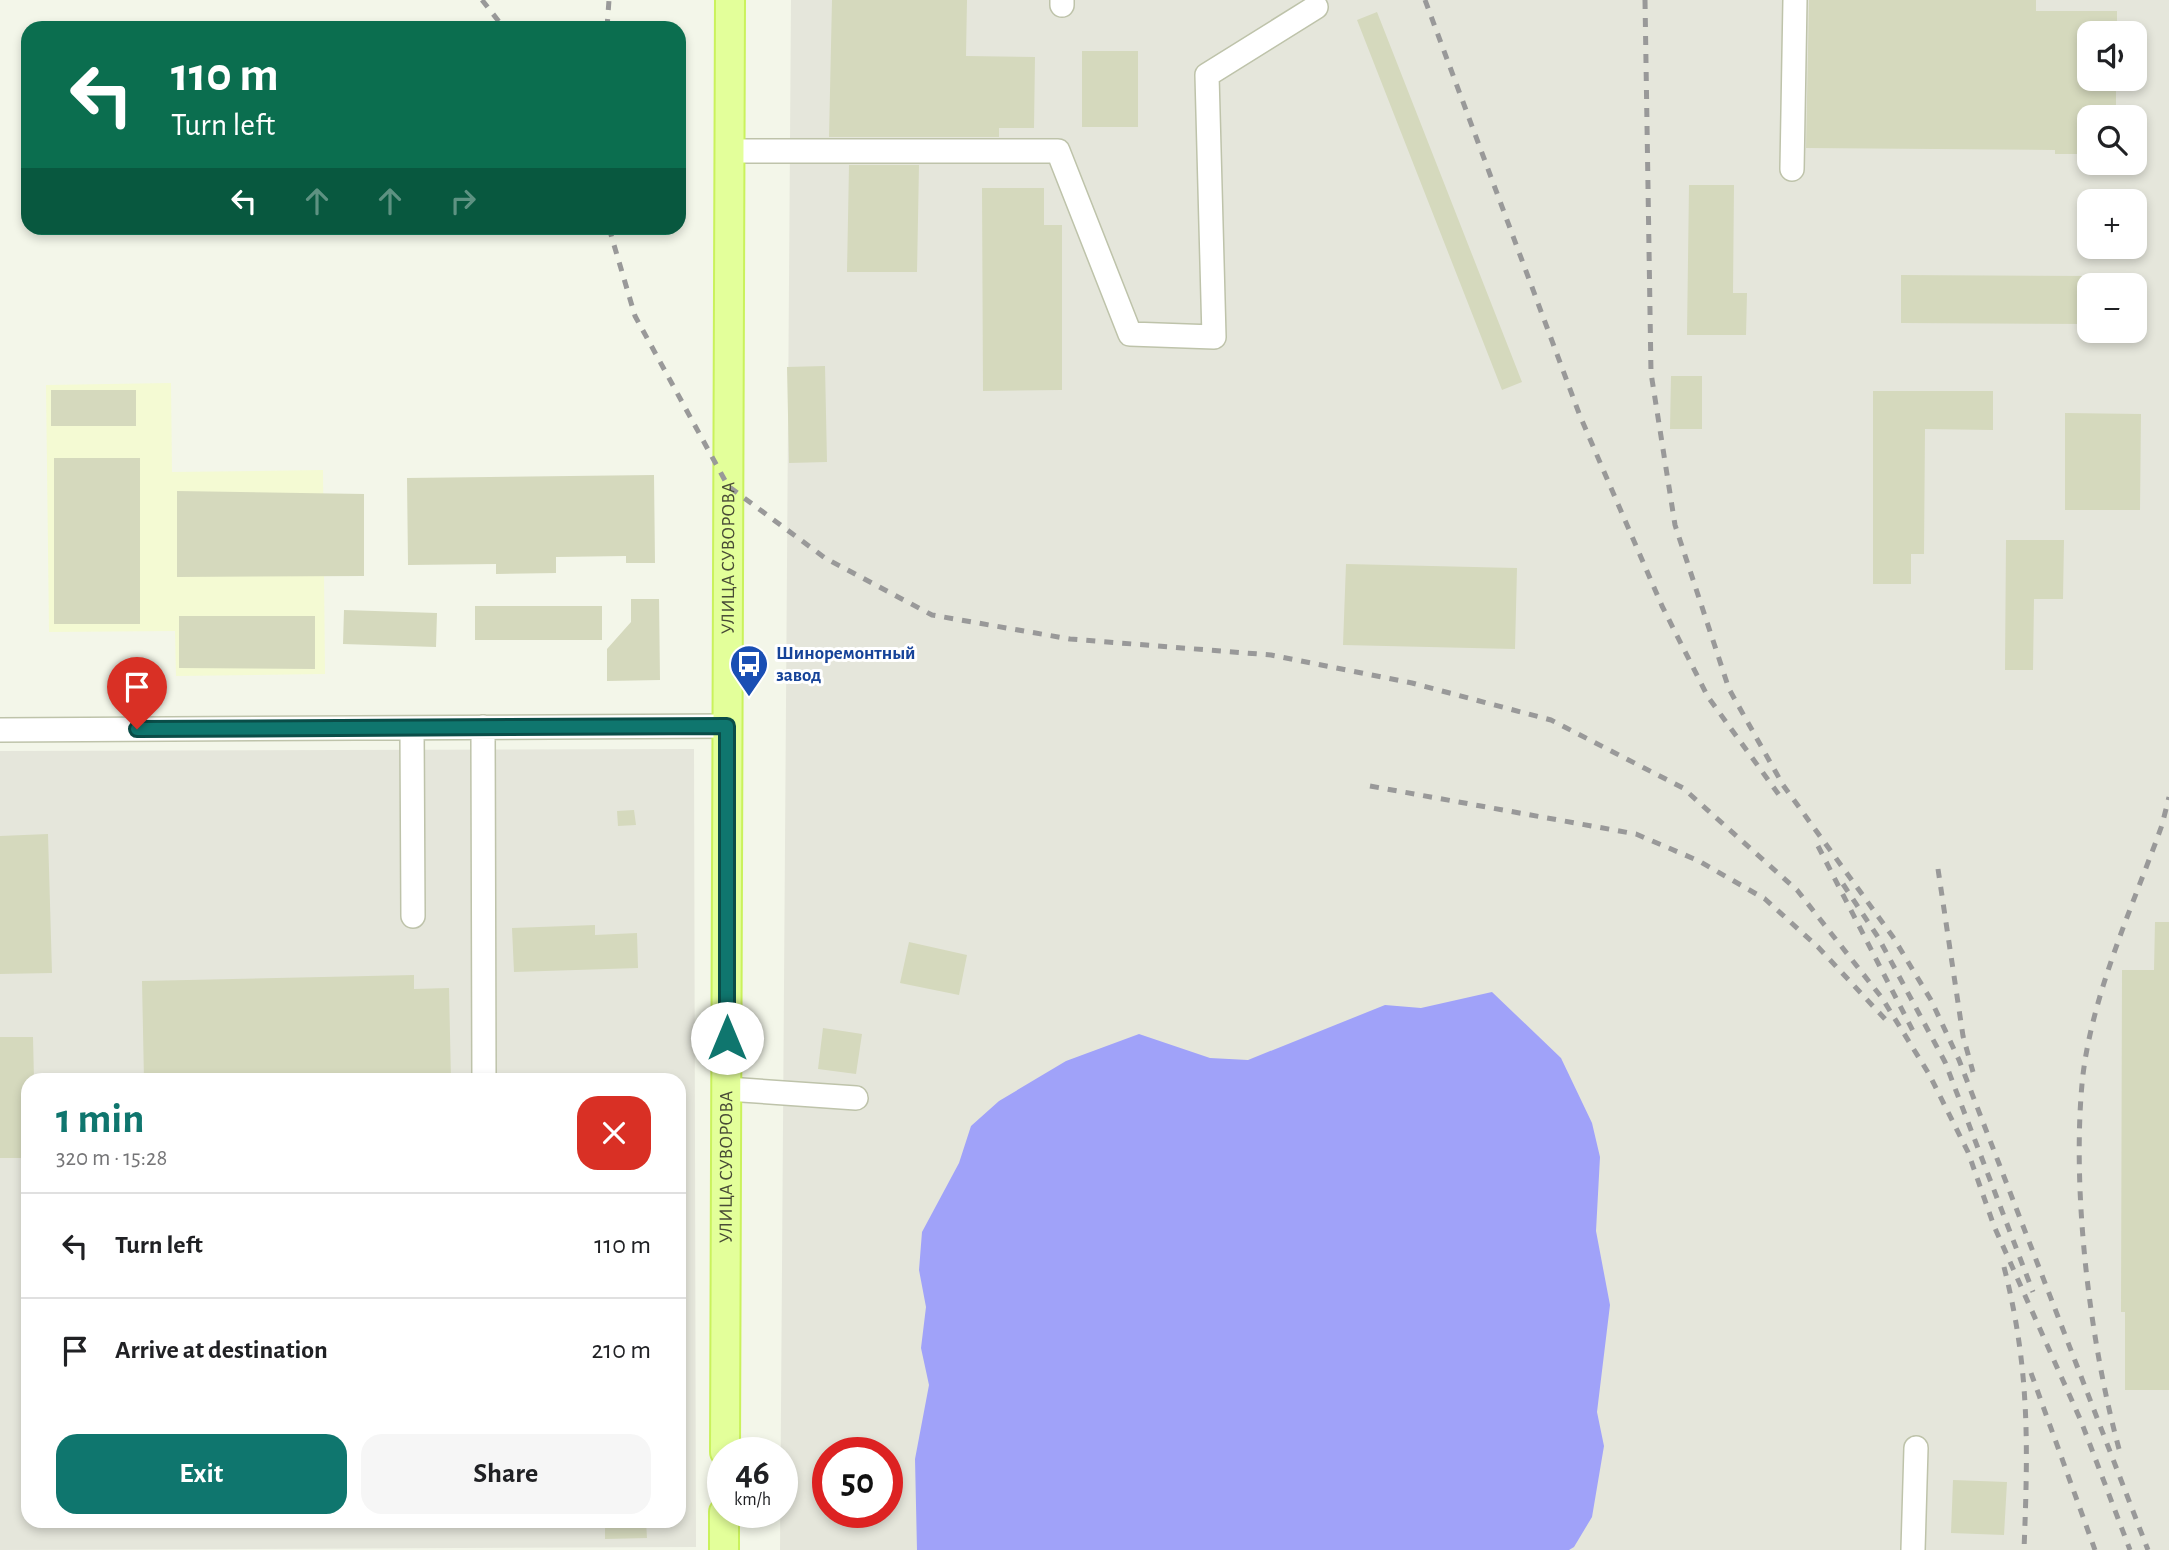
<!DOCTYPE html>
<html lang="en">
<head>
<meta charset="utf-8">
<style>
	body { margin:0; font-family:"Alegreya Sans",sans-serif; background:#f6f6f6; color:#202124; height:100vh; display:flex; flex-direction:column; font-size:26px; white-space:nowrap }
	* { box-sizing:border-box; margin:0 }
	p { font-size:23px; color:#757577 }
	.icon { flex:none; width:38px; height:38px; fill:none; stroke:currentColor; stroke-width:2; stroke-linecap:round; stroke-linejoin:round }
	.map { position:relative; flex:1; overflow:hidden }
	.panel { position:absolute; left:21px; top:1073px; width:665px; height:455px; display:flex; flex-direction:column; background:#fff; border-radius:21px; box-shadow:0 4px 10px #0003 }
	.panel>* { flex:none }
	.guide { position:absolute; left:21px; top:21px; width:665px; height:214px; border-radius:21px; box-shadow:0 4px 10px #0003; background:#0b6e4f; color:#fff; overflow:hidden }
	.fabs { position:absolute; left:2077px; top:21px; display:grid; gap:14px }
	.fabs a { display:grid; place-items:center; width:70px; height:70px; border-radius:14px; background:#fff; box-shadow:0 4px 10px #0003; font-size:35px }
	.speed { position:absolute; left:707px; top:1437px; display:flex; gap:14px; font-size:35px; font-weight:700; text-align:center }
	.speed>* { display:grid; place-content:center; width:91px; height:91px; border-radius:50%; background:#fff; box-shadow:0 4px 10px #0003; line-height:1 }
	.speed small { font-size:18px; font-weight:400 }
	.speed .limit { border:10px solid #d22; background:#fff; color:#111 }
	.pin { position:absolute; display:grid; place-items:center; width:60px; height:60px; color:#fff; margin:-72px -30px; border-radius:50% 50% 50% 0; rotate:-45deg; box-shadow:0 0 7px #0007 }
	.pin .icon { rotate:45deg }
	.me { position:absolute; width:77px; margin:-38px; rotate:0deg; stroke-linejoin:round; filter:drop-shadow(0 0 5px #0008) }
	.turn { display:flex; align-items:center; gap:24px; height:147px; padding:0 35px; font-size:32px }
	.turn .icon { width:91px; height:91px; stroke-width:2.5 }
	.turn b { display:block; font-size:49px; line-height:60px }
	.lanes { display:flex; align-items:center; height:66px; padding:0 35px; background:#0003; justify-content:center; gap:35px; direction:ltr }
	.lanes .off { opacity:.35 }
	.round { display:grid; place-items:center; flex:none; width:74px; height:74px; border-radius:21px; background:#f6f6f6 }
	.overview { display:flex; align-items:center; justify-content:space-between; height:119px; padding:0 35px }
	h1 { font-size:42px; font-weight:700; line-height:52px; color:#0f766e }
	.button { display:flex; gap:14px; margin-top:auto; padding:14px 35px }
	.button a { flex:1; height:80px; border-radius:21px; background:#0f766e; color:#fff; font-size:28px; font-weight:700; line-height:80px; text-align:center }
	.button a+a { background:#f6f6f6; color:#202124 }
	ul { padding:0; list-style:none }
	li { display:flex; align-items:center; gap:21px; height:105px; padding:0 35px; border-top:2px solid #e0e0e0 }
	li div { flex:1 }
	li b { display:block; font-size:26px }
	li em { font-style:normal }
	.map>svg:first-child { display:block }
</style>
</head>
<body>
<div class="map">
<svg width="2169" height="1550" viewBox="0 0 2169 1550">
	<rect width="100%" height="100%" fill="#f3f6e9"/>
	<!-- commercial -->
	<path fill="#f4fad3" d="M171 383 172 472 323 470 325 674 176 676 175 631 49 632 46 385Z"/>
	<!-- industrial -->
	<path fill="#e5e6db" fill-rule="evenodd" d="M791 0H2169V1550H780ZM2090 33H2135V79H2090ZM2090 117H2135V163H2090ZM2090 201H2135V247H2090ZM2090 285H2135V331H2090ZM828 1452H887V1512H828Z
		M694 749 696 1547 0 1550V751ZM28 1080H679V1521H28Z"/>
	<!-- water -->
	<path fill="#a0a2f9" d="M1492 992 1561 1058 1592 1123 1600 1157 1596 1231 1610 1305 1597 1412 1604 1446 1592 1517 1574 1547 1569 1550H917L915 1459 929 1385 921 1348 926 1307 919 1270 922 1232 959 1163 971 1126 999 1101 1066 1061 1139 1034 1210 1058 1248 1060 1385 1005 1421 1008Z"/>
	<!-- building -->
	<path fill="#d5d9bd" d="M832 0H967L966 56 1035 57 1034 128H999V137H829Z
		M1809 0H2036V11H2117V33H2090V79H2116V117H2090V154H2055V150L1806 148Z
		M1377 12 1522 382 1502 390 1357 20Z
		M1082 51H1138V127H1082Z
		M849 165H919L917 272H847Z
		M1689 185H1734L1733 293H1747L1746 335H1687Z
		M982 188H1044V225H1062V390L983 391Z
		M1901 275 2090 276V324L1901 323Z
		M825 366 827 462 789 463 787 367Z
		M1671 376H1702V429H1670Z
		M51 390H136V426H51Z
		M1873 391H1993V430L1925 429 1924 554H1911V584H1873Z
		M2065 413 2141 414 2140 510H2065Z
		M54 458H140V624H54Z
		M654 475 655 563H626V556L556 557V573L496 574V564L408 565 407 478Z
		M177 491 364 494V576L177 577Z
		M2006 540H2064L2063 599H2034L2033 670H2005Z
		M1346 564 1517 568 1515 649 1343 645Z
		M631 599H659L660 680 607 681V649L631 622Z
		M475 606H602V640H475Z
		M344 610 437 613 436 647 343 644Z
		M179 616H315V669L179 668Z
		M634 810 636 825 618 826 617 811Z
		M48 834 52 973 0 974V836Z
		M2155 922H2169V1390H2125V1312H2121L2122 970H2154Z
		M595 925V935L637 933 638 968 514 972 512 928Z
		M909 942 967 955 959 995 900 983Z
		M414 975V989L449 988 451 1080H144L142 981Z
		M823 1028 862 1034 856 1074 818 1069Z
		M0 1037H33L34 1080H28V1158H0Z
		M1953 1480 2007 1482 2004 1535 1951 1533Z
		M605 1521H646L647 1538 605 1539Z"/>
	<g fill="none" stroke-linecap="round" stroke-linejoin="round">
		<defs>
			<path id="minor" d="M1062 5V0
				M732 151H1058L1130 334 1214 337 1207 75 1316 7
				M1792 169 1795 0
				M483 727 484 1080
				M412 728 413 916
				M0 730 728 726
				M727 1089 856 1098
				M1913 1550 1916 1448"/>
			<g id="major">
				<path id="s1" d="M725 1452 730 0"/>
				<path d="M724 1550V1512"/>
			</g>
		</defs>
		<!-- minor casing -->
		<use href="#minor" stroke="#bec3aa" stroke-width="26"/>
		<!-- major casing -->
		<use href="#major" stroke="#caf25c" stroke-width="32"/>
		<!-- minor -->
		<use href="#minor" stroke="#fff" stroke-width="23"/>
		<!-- major -->
		<use href="#major" stroke="#e3ff9a" stroke-width="28"/>
		<!-- rail -->
		<path stroke="#999" stroke-width="5" stroke-dasharray="9 9" stroke-linecap="butt" d="M482 0 504 28
			M1425 0 1580 416 1662 606 1708 697 1782 799
			M1645 0 1651 373 1675 525 1729 689 1783 785 1893 937 1931 1000 1959 1060 2148 1550
			M607 28 609 0
			M609 228 635 316 728 486 825 558 932 615 1070 639 1271 655 1412 683 1551 720 1683 788 1797 890 1882 998 1929 1074 1968 1152 1994 1226 2081 1421 2130 1550
			M1370 786 1636 834 1699 861 1765 899 1818 947 1885 1019
			M1818 846 1914 1033
			M1938 869 1963 1036 1973 1072
			M1843 884 1878 937 1945 1062 2033 1292
			M2004 1267C2030 1369 2028 1447 2024 1550
			M2031 1373 2095 1550
			M2119 1449C2090 1342 2072 1195 2082 1084 2090 998 2133 906 2162 825L2169 797"/>
	</g>
	<g fill="none" stroke-linecap="round" stroke-linejoin="round">
		<defs>
			<path id="route" d="M137 729 727 726V1038"/>
		</defs>
		<!-- route casing -->
		<use href="#route" stroke="#0a4d48" stroke-width="18"/>
		<!-- route -->
		<use href="#route" stroke="#0f766e" stroke-width="12"/>
	</g>
	<!-- icons -->
	<defs>
		<symbol id="bus-pin" viewBox="-11 -11 22 30"><path d="M0 17L-7.5 6A9.5 9.5 0 1 1 7.5 6Z" fill="#1a4fb4" stroke="#fff"/><path d="M-5-6H5V4H4V6H2V4H-2V6H-4V4H-5ZM-3.5-4V0h7V-4ZM-3.5 1.2v1.5H-2V1.2ZM2 1.2v1.5H3.5V1.2Z" fill="#fff"/></symbol>
	</defs>
	<g fill-rule="evenodd">
		<use href="#bus-pin" x="727" y="642" width="44" height="60"/>
	</g>
	<g text-anchor="middle" dominant-baseline="central" stroke-width="6" stroke-linejoin="round" paint-order="stroke">
		<!-- street labels -->
		<g font-size="19" fill="#484b36" stroke="#fff">
			<text stroke="none"><textPath href="#s1" startOffset="894">УЛИЦА СУВОРОВА</textPath></text>
			<text stroke="none"><textPath href="#s1" startOffset="285">УЛИЦА СУВОРОВА</textPath></text>
		</g>
		<!-- transit labels -->
		<g font-size="19" font-weight="bold" fill="#164399" stroke="#fff" text-anchor="start">
			<text x="776" y="653">Шиноремонтный<tspan x="776" dy="22">завод</tspan></text>
		</g>
	</g>
</svg>
<div class="fabs">
<a><svg class="icon" aria-label="sound" viewBox="0 0 24 24"><path d="M4 9h4l5-4v14l-5-4H4zM17 9q2 3 0 6"/></svg></a>
<a><svg class="icon" aria-label="search" viewBox="0 0 24 24"><circle cx="10" cy="10" r="6"/><path d="M15 15l6 6"/></svg></a>
<a>+</a>
<a>−</a>
</div>
<div class="speed"><div>46<small>km/h</small></div><div class="limit">50</div></div>
<div class="pin" style="left:137px;top:729px;background:#d93025"><svg class="icon" aria-label="arrive" viewBox="0 0 24 24"><path d="M6 21V4h12l-3 4 3 4H6"/></svg></div>
<svg class="me" style="left:727px;top:1038px" viewBox="-20 -20 40 40"><circle r="19" fill="#fff"/><path d="M0-13L10 11 0 6-10 11z" fill="#0f766e"/></svg>
<div class="guide">
<div class="turn"><svg class="icon" aria-label="left" viewBox="0 0 24 24"><path d="M17 20v-9H6M10 6l-5 5 5 5"/></svg><div><b>110 m</b>Turn left</div></div>
<div class="lanes"><svg class="icon" aria-label="left" viewBox="0 0 24 24"><path d="M17 20v-9H6M10 6l-5 5 5 5"/></svg><svg class="icon off" aria-label="ahead" viewBox="0 0 24 24"><path d="M12 20V5M6 11l6-6 6 6"/></svg><svg class="icon off" aria-label="ahead" viewBox="0 0 24 24"><path d="M12 20V5M6 11l6-6 6 6"/></svg><svg class="icon off" aria-label="right" viewBox="0 0 24 24"><path d="M7 20v-9h11M14 6l5 5-5 5"/></svg></div>
</div>
<section class="panel">
<div class="overview"><div><h1>1 min</h1><p>320 m · 15:28</p></div><a class="round" style="background:#d93025;color:#fff"><svg class="icon" aria-label="close" viewBox="0 0 24 24"><path d="M6 6l12 12M18 6L6 18"/></svg></a></div>
<ul>
<li><svg class="icon" aria-label="left" viewBox="0 0 24 24"><path d="M17 20v-9H6M10 6l-5 5 5 5"/></svg><div><b>Turn left</b></div><em>110 m</em></li>
<li><svg class="icon" aria-label="arrive" viewBox="0 0 24 24"><path d="M6 21V4h12l-3 4 3 4H6"/></svg><div><b>Arrive at destination</b></div><em>210 m</em></li>
</ul>
<div class="button"><a>Exit</a><a>Share</a></div>
</section>
</div>
</body>
</html>
